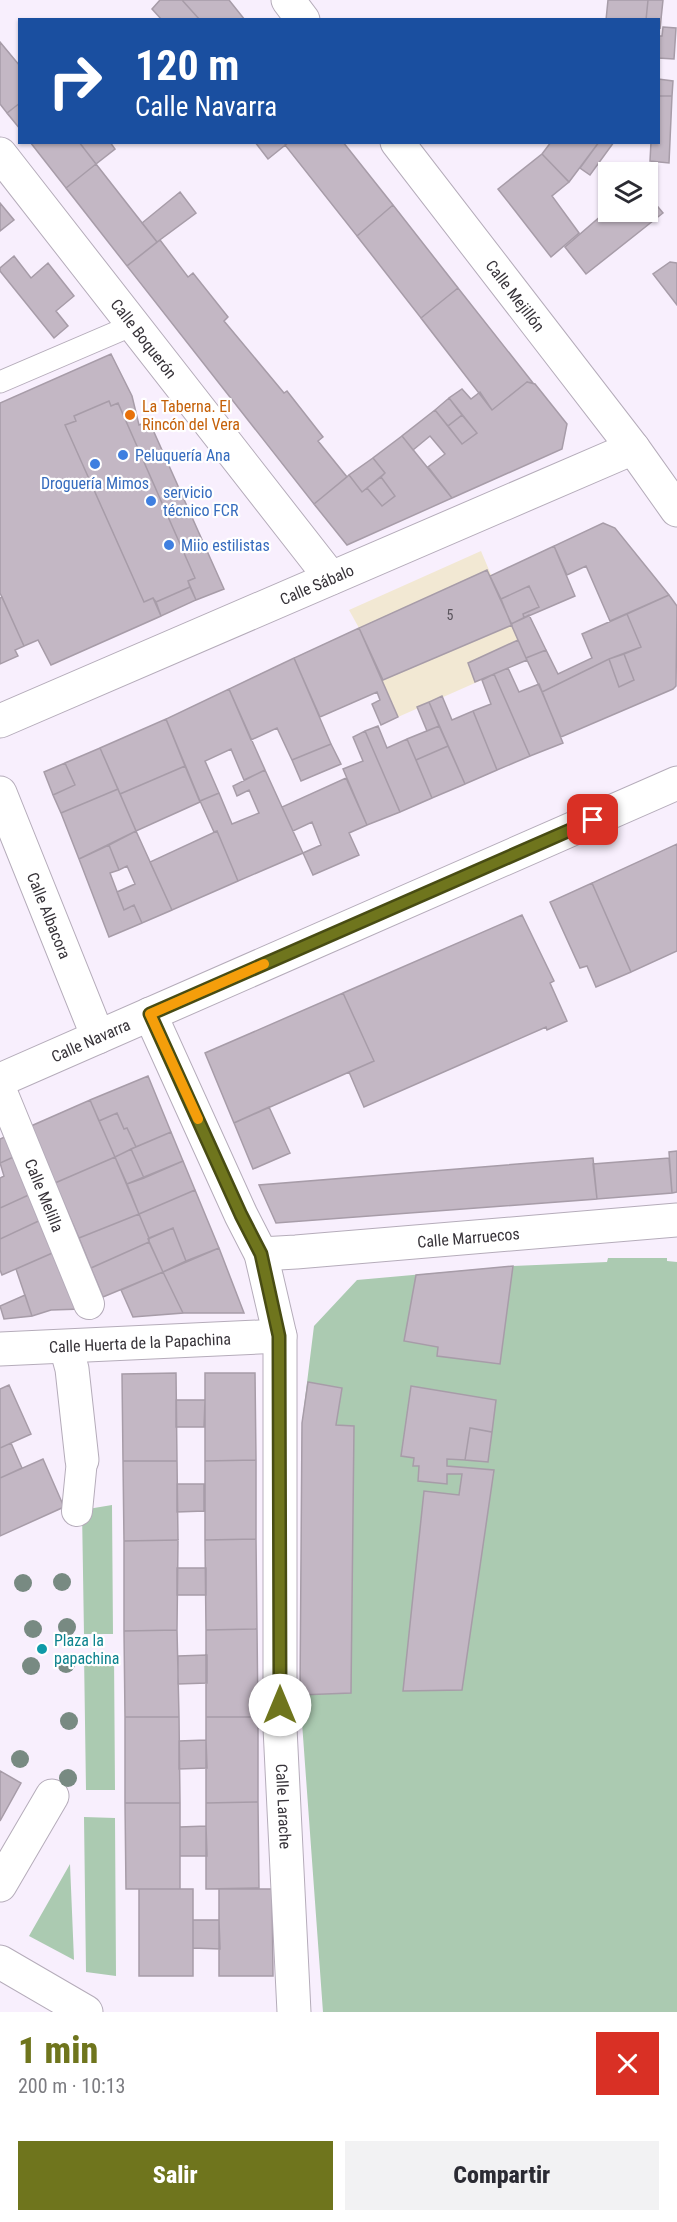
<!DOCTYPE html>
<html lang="es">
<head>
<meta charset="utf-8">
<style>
	body { margin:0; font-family:"Roboto Condensed",sans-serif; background:#f2f2f3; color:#2b2b33; height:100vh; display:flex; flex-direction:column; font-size:22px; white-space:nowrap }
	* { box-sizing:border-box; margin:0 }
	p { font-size:20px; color:#7c7c81 }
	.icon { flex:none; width:33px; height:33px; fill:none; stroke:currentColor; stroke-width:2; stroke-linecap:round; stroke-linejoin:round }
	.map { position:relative; height:2012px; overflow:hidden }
	.drawer { display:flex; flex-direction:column; background:#fff; flex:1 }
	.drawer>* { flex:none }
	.guide { position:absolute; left:18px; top:18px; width:642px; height:126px; border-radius:0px; box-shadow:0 2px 4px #0004; background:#1a4fa0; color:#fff; overflow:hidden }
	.fabs { position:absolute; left:598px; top:162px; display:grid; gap:12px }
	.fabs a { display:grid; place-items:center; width:60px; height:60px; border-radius:0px; background:#fff; box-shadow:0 2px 4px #0004; font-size:30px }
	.pin { position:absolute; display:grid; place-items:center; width:51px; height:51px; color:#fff; margin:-26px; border-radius:12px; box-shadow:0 3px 9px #0006 }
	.me { position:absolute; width:66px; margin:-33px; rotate:0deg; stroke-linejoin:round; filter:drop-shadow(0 0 4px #0008) }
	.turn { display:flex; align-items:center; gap:21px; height:126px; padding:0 18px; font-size:27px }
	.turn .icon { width:78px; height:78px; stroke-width:2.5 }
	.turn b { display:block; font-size:42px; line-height:51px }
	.round { display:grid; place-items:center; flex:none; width:63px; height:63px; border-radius:0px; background:#f2f2f3 }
	.overview { display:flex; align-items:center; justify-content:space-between; height:102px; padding:0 18px }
	h1 { font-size:36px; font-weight:800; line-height:45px; color:#6f751d }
	.button { display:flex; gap:12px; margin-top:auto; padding:12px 18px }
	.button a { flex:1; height:69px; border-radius:0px; background:#6f751d; color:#fff; font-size:24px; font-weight:800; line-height:69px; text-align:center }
	.button a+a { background:#f2f2f3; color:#2b2b33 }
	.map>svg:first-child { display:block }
</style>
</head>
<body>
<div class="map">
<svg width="677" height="2012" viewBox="0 0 677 2012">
	<rect width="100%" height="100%" fill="#f8effd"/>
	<!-- education -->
	<path fill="#f2e8d3" d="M481 551 527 660 398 717 359 628 349 610Z"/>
	<!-- green -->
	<path fill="#abcab1" d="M608 1258H667V1261L677 1262V2012H323L300 1695 302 1423 314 1326 357 1280 513 1266 607 1262Z
		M112 1505 113 1634H84L82 1510Z
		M84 1654H114L115 1790H86Z
		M84 1817 115 1818 116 1976 86 1972Z
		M70 1864 74 1960 29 1936Z"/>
	<!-- building -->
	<path fill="#c3b7c4" stroke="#a79ca8" stroke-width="1.5" d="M160 0H182L200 20H162L152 9Z
		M182 0H229L245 20H200Z
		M608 0H648L646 20H606Z
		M648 0H663L660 29 658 20H646Z
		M663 27 676 28 674 59 658 58V36H662Z
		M0 42 20 66V103L7 113 0 104Z
		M658 79 673 81 672 96H658Z
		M658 96H672L669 163 650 161 651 142H658Z
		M20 103V129L7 113Z
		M30 142H79L96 164 66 188Z
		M79 142H110L115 149 96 164Z
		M255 142H289L268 159Z
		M289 142H343L393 205 357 236 285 145Z
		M551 142H599L569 182 542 154Z
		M599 142H614L590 175 580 168Z
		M542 154 569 182 552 196 579 233 551 257 498 189Z
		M96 164 157 242 127 266 66 188Z
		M180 192 196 213 157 242 142 223Z
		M648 195 663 213 586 274 565 247 609 209V212H648Z
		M0 203 14 220 0 231Z
		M393 205 458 288 421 318 357 236Z
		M160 240 188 277 193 273 228 317 224 321 284 393 287 391 323 437 318 441 347 477 314 504 127 266Z
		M14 256 31 278 48 263 74 296 56 311 68 326 54 338 0 271V268Z
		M670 262 677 263V305L653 274Z
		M458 288 533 383 527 382 492 410 421 318Z
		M111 354 132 396 139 425 149 421 224 589 196 600 188 581 195 578 118 403 111 406 109 401 74 416 76 421 65 425 144 602 153 598 161 616 51 665 38 640 24 646 0 593V403Z
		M527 382 535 384 567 424 562 449 452 498 428 467 445 454 430 436 413 450 402 436 435 410 462 444 477 433 449 398 462 389 471 399 480 392 492 410Z
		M449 398 462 415 448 426 435 410Z
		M109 401 111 406 118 403 195 578 188 581 190 587 156 602 153 598 144 602 65 425 76 421 74 416Z
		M462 415 477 433 462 444 448 426Z
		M402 436 452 498 347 545 314 504 349 475 362 492 367 488 382 506 395 496 381 477 385 473 373 458Z
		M373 458 385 473 362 492 349 475Z
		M381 477 395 496 382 506 367 488Z
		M603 523 615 528 669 595 610 621 586 566 567 575 554 546Z
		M554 546 575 596 524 618 523 614 539 607 529 586 501 599 490 576Z
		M487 570 512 625 383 680 359 628Z
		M529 586 539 607 523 614 524 618 511 624 501 599Z
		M190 587 196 600 161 616 156 602Z
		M669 595 677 606 676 686 673 689 561 737 542 692 609 659 619 687 634 680 624 654 641 647 627 614Z
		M2 597 24 646 15 650 18 656 0 664V598Z
		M627 614 641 647 609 659 542 692 526 658 546 650 558 674 592 658 582 634Z
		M529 615 546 650 526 658 511 624Z
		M359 628 398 717 381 725 372 704 380 700 377 692 320 717 294 658Z
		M518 640 527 660 475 682 468 663Z
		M624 654 634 680 619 687 609 659Z
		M294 658 331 744 292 760 277 728 251 740 229 689Z
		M508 668 519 692 539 684 563 743 530 756 494 674Z
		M494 674 530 756 497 770 473 711 491 704 482 680Z
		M229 689 265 770 244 780 231 749 205 761 219 793 200 801 166 719Z
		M442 696 452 720 473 711 497 770 465 784 429 702Z
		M429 702 439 726 427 731 417 707Z
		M166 719 185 766 120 794 100 748Z
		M378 726 387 748 407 739 432 798 400 812 365 731Z
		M439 726 448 746 416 760 407 739Z
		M365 731 400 812 367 825 343 769 363 761 353 737Z
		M331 744 341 764 301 781 292 760Z
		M448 746 465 784 432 798 416 760Z
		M100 748 118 789 61 813 53 795 75 785 65 763Z
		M65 763 75 785 53 795 44 772Z
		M185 766 200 802 136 831 120 794Z
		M265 770 303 853 238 881 217 831 214 832 200 801 219 793 232 824 259 813 249 790 237 796 233 786Z
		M346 778 367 825 349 833 359 855 313 875 303 853 321 845 312 822 293 831 282 807Z
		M118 789 136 831 79 859 61 813Z
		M136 831 172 910 142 923 134 905 124 910 117 892 135 884 127 866 119 870 109 845Z
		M217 831 238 881 172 910 150 862Z
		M677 844V951L631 972 592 883Z
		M109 845 119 870 110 873 124 910 134 905 142 923 109 937 79 859Z
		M592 883 631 972 596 987 587 966 580 968 550 902Z
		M522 915 554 981 550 983 567 1021 547 1030 546 1027 364 1107 349 1072 374 1061 343 993Z
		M343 993 374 1061 234 1123 205 1053Z
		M148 1076 171 1132 136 1147 127 1128 124 1129 117 1113 99 1121 90 1100Z
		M90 1100 115 1157 55 1183 31 1126Z
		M269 1107 290 1153 253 1169 234 1123Z
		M117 1113 124 1129 127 1128 136 1147 115 1157 99 1121Z
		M171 1132 183 1161 144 1178 131 1149Z
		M9 1135 18 1155 0 1163V1139Z
		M131 1149 144 1178 127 1184 115 1157Z
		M677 1151V1192L672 1193 669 1152Z
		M18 1155 33 1193 0 1208V1178L4 1176 0 1163Z
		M115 1157 139 1214 79 1238 55 1183Z
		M593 1158 597 1199 276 1223 259 1185Z
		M669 1158 672 1193 597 1199 593 1164Z
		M183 1161 195 1190 139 1214 127 1184Z
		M195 1190 219 1248 186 1261 173 1228 149 1238 139 1214Z
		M33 1193 45 1218 0 1239V1208Z
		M139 1214 149 1238V1242L91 1268 79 1238Z
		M45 1218 57 1251 2 1275 0 1270V1239Z
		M173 1228 186 1261 163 1272 148 1239Z
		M149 1242 163 1272 103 1297 91 1268Z
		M219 1248 244 1313H183L163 1272Z
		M57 1251 81 1309 51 1310 32 1316 16 1269Z
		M513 1266 500 1364 437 1356 438 1347 404 1341 416 1275Z
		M163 1272 183 1313 133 1317 121 1290Z
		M25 1295 32 1316 4 1319 0 1306Z
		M176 1373 177 1461H123L122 1374Z
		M205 1373H255L256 1460 205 1461Z
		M308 1382 342 1388 336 1425 354 1426 351 1693 300 1695 302 1423Z
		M9 1385 31 1434 0 1448V1389Z
		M411 1386 496 1400 492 1432 470 1428 465 1460 447 1459V1466L494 1470 462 1690 403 1691 424 1491 459 1495 462 1474H447V1484L418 1481 419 1466H413L414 1458 401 1456Z
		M176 1400H205L204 1427H176Z
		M470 1428 492 1432 488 1462 465 1460Z
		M11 1443 22 1468 0 1478V1448Z
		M43 1459 64 1507 0 1536V1478Z
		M256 1460V1539L205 1540V1461Z
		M123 1461H177L178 1540 124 1541Z
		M177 1484H204V1511L177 1512Z
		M256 1539 257 1629 206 1630 205 1540Z
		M178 1540 177 1630 124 1631V1541Z
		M177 1568H206V1595H177Z
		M257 1629 258 1717H206V1630Z
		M177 1630 179 1717H125L124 1631Z
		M207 1655V1683L178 1684V1656Z
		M125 1717H179L180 1803H125Z
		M206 1717H258V1802L206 1803Z
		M206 1740 207 1768 179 1769V1741Z
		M0 1771 21 1783 0 1821Z
		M258 1802 259 1888 206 1889V1803Z
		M125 1803H180V1889H126Z
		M206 1826 207 1856H180V1827Z
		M139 1889H193V1976H139Z
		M219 1889H272L273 1976H219Z
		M193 1920H219L220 1949 193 1948Z"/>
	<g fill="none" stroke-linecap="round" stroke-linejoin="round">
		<defs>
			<path id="service" d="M0 382 133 325"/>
			<g id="pedestrian">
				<path id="s1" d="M0 1087 89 1304"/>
				<path d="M77 1511 82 1460"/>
			</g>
			<g id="minor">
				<path d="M288 0 303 20"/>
				<path id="s2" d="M397 142 633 448 677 510"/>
				<path id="s3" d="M0 154 331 578"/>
				<path id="s4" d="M0 721 633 448"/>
				<path id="s5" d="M0 793 98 1037"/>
				<path id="s6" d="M150 1014 241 1215 261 1254 280 1336V1728L294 2012"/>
				<path id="s7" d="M261 1254 296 1252 677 1220"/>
				<path d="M66 1347 72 1369 82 1460"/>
				<path id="s8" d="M0 1349 280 1336"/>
				<path d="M0 1885 52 1796"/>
				<path d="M0 1962 86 2012"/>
			</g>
			<g id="tertiary">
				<path id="s9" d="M0 1080 677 783"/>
			</g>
		</defs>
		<!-- service casing -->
		<use href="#service" stroke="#b5acba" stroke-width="23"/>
		<!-- pedestrian casing -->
		<use href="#pedestrian" stroke="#b5acba" stroke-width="32"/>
		<!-- minor casing -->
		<use href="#minor" stroke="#b5acba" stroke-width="35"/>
		<!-- tertiary casing -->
		<use href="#tertiary" stroke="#b5acba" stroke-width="35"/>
		<!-- service -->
		<use href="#service" stroke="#fff" stroke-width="21"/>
		<!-- pedestrian -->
		<use href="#pedestrian" stroke="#fff" stroke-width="30"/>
		<!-- minor -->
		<use href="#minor" stroke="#fff" stroke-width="33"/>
		<!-- tertiary -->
		<use href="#tertiary" stroke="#fff" stroke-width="33"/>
	</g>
	<!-- trees -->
	<g fill="#788a82">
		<circle cx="62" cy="1582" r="9"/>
		<circle cx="23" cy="1583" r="9"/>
		<circle cx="67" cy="1627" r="9"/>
		<circle cx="33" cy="1629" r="9"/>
		<circle cx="66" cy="1664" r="9"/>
		<circle cx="31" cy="1666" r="9"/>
		<circle cx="69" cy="1721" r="9"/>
		<circle cx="20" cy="1759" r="9"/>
		<circle cx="68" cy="1778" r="9"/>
	</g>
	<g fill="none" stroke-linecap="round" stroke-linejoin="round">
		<defs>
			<path id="route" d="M280 1705 279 1336 261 1254 241 1215 150 1014 593 820"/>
		</defs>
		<!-- route casing -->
		<use href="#route" stroke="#484c13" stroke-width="15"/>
		<!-- route -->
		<use href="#route" stroke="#6f751d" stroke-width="10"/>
		<!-- slow -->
		<path stroke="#f59e0b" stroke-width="10" d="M198 1119 150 1014 264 964"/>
	</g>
	<!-- markers -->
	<circle fill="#e8710a" stroke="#fff" stroke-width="2" cx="130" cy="415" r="6"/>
	<g fill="#3f7fe0" stroke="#fff" stroke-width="2">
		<circle cx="123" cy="455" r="6"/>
		<circle cx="95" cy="464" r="6"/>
		<circle cx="151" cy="501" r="6"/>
		<circle cx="169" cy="545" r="6"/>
	</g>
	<circle fill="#0f9aa8" stroke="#fff" stroke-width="2" cx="42" cy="1649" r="6"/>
	<g text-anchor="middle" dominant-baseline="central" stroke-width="4.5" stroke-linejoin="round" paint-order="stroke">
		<!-- number labels -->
		<g font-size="14" fill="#5a545c">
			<text x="450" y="615">5</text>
		</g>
		<!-- street labels -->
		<g font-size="16" fill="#373339" stroke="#fff">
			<text stroke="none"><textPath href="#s2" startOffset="194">Calle Mejillón</textPath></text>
			<text stroke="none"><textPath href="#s3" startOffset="234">Calle Boquerón</textPath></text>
			<text stroke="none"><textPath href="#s4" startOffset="345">Calle Sábalo</textPath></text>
			<text stroke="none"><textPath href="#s5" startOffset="132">Calle Albacora</textPath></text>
			<text stroke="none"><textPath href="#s9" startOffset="99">Calle Navarra</textPath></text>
			<text stroke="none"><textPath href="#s1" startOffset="117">Calle Melilla</textPath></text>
			<text stroke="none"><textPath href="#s7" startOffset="208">Calle Marruecos</textPath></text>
			<text stroke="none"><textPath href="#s8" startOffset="140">Calle Huerta de la Papachina</textPath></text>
			<text stroke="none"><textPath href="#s6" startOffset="819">Calle Larache</textPath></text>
		</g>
		<!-- food labels -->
		<g font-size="16" fill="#c56008" stroke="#fff" text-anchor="start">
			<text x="142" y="406">La Taberna. El<tspan x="142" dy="18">Rincón del Vera</tspan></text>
		</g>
		<!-- shop labels -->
		<g font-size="16" fill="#366cbe" stroke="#fff" text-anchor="start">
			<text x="135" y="455">Peluquería Ana</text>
			<text x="95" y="483" text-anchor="middle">Droguería Mimos</text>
			<text x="163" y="492">servicio<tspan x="163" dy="18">técnico FCR</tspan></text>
			<text x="181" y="545">Miio estilistas</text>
		</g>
		<!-- culture labels -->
		<g font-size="16" fill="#0d838f" stroke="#fff" text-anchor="start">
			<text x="54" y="1640">Plaza la<tspan x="54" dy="18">papachina</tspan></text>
		</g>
	</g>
</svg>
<div class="fabs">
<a><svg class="icon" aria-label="layers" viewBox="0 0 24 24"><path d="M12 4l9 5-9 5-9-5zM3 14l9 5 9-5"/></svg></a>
</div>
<div class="pin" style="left:593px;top:820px;background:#d93025"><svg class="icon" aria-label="arrive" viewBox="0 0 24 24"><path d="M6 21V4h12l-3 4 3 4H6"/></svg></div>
<svg class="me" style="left:280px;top:1705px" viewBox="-20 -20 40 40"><circle r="19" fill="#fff"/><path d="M0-13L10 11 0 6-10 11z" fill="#6f751d"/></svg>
<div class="guide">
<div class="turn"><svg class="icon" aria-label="right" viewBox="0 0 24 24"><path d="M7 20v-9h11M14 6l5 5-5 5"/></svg><div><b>120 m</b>Calle Navarra</div></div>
</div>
</div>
<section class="drawer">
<div class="overview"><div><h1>1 min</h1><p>200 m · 10:13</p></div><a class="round" style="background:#d93025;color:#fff"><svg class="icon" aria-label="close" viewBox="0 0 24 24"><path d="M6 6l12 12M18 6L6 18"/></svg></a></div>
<div class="button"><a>Salir</a><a>Compartir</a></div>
</section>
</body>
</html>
